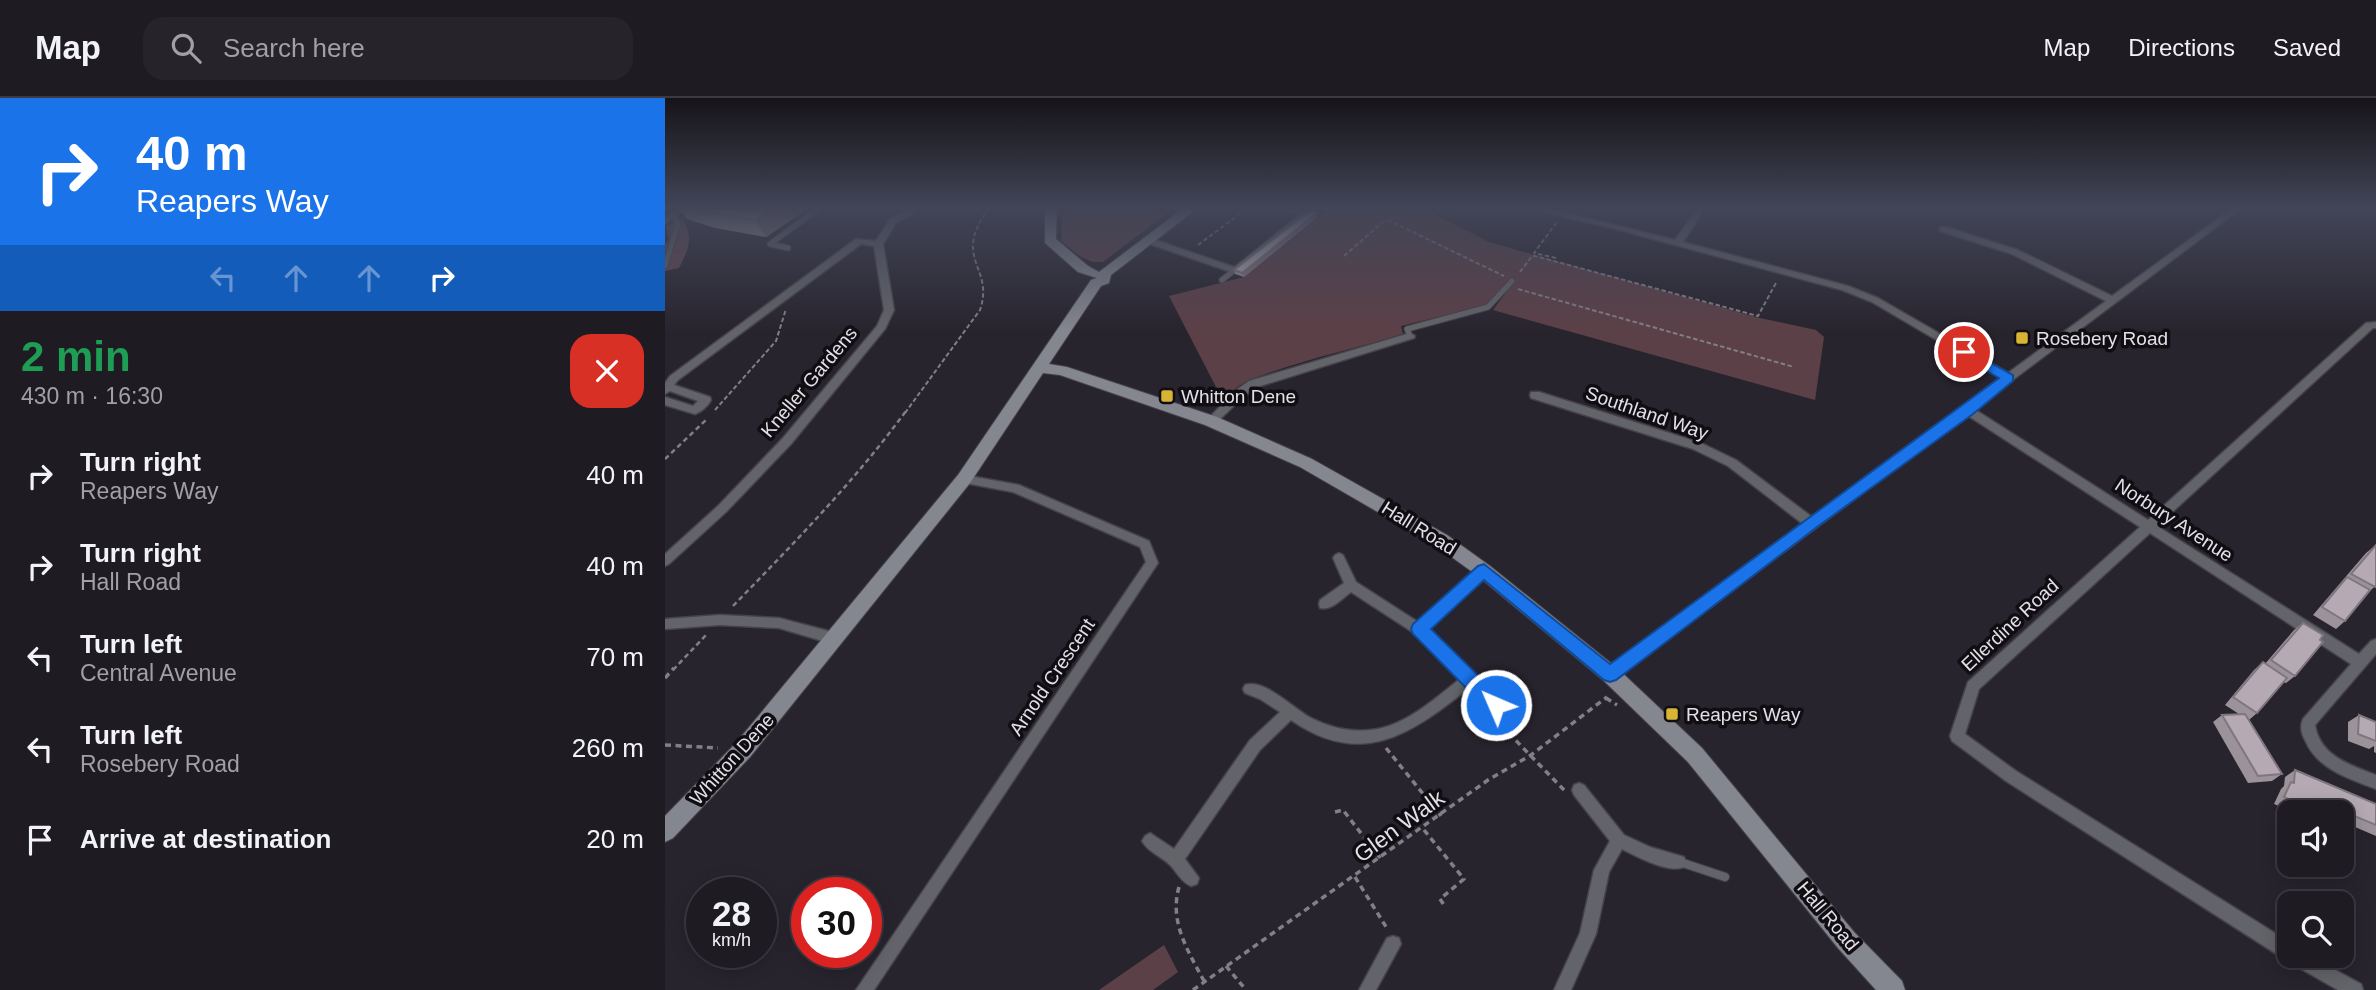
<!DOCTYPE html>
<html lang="en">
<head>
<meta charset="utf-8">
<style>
	body { margin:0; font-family:Arial,sans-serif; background:#26242a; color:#f1f3f6; height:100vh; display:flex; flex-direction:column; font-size:26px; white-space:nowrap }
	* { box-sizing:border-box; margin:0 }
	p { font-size:23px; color:#a1a1a5 }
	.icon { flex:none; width:38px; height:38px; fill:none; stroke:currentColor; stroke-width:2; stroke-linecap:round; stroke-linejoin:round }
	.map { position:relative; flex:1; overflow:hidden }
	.drawer { display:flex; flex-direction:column; background:#1e1b22; width:665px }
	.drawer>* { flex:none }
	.top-card { background:#1a73e8; color:#fff; overflow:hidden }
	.tools { position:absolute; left:1612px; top:702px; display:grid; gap:14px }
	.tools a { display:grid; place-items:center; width:77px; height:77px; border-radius:14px; background:#1e1b22; box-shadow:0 4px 18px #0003,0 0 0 2px #3c3940; font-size:35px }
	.speed { position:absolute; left:21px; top:779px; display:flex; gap:14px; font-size:35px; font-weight:700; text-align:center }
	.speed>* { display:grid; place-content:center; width:91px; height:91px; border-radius:50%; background:#1e1b22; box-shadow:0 4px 18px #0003,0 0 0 2px #3c3940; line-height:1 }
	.speed small { font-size:18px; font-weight:400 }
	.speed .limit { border:10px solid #d22; background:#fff; color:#111 }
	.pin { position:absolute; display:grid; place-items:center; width:60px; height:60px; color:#fff; margin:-30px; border:4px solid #fff; border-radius:50%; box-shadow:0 2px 7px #0007 }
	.me { position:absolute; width:77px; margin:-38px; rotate:315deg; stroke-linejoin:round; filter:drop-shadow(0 0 5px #0008) }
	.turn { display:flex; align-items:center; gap:24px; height:147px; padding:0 21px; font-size:32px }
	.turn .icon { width:91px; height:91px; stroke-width:2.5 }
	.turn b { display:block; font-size:49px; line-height:60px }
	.lanes { display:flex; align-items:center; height:66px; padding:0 21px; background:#0003; justify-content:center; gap:35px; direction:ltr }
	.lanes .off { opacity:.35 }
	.round { display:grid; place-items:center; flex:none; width:74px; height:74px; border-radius:21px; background:#26242a }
	.headline { display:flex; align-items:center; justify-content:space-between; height:119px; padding:0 21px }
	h1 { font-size:42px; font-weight:600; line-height:52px; color:#1e9e55 }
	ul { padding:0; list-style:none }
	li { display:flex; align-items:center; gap:21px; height:91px; padding:0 21px }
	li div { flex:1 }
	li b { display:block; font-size:26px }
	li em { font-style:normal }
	header { display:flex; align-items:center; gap:42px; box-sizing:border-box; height:98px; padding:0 35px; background:#1e1b22; border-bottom:2px solid #3c3940 }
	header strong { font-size:33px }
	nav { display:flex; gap:38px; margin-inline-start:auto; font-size:24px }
	.search { width:490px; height:63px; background:#26242a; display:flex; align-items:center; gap:18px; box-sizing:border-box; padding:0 24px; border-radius:21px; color:#a1a1a5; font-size:26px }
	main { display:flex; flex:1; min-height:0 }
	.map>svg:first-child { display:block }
</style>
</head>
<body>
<header>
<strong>Map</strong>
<div class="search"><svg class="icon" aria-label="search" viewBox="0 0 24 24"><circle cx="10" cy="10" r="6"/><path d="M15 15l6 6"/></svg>Search here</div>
<nav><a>Map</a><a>Directions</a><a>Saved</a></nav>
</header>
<main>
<section class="drawer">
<div class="top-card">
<div class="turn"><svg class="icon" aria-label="right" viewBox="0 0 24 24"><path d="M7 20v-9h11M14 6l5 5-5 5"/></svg><div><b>40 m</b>Reapers Way</div></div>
<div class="lanes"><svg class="icon off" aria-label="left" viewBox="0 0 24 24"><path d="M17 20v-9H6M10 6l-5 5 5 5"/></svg><svg class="icon off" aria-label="ahead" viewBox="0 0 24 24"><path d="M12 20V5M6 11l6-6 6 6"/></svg><svg class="icon off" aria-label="ahead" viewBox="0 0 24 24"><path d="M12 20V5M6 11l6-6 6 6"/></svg><svg class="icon" aria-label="right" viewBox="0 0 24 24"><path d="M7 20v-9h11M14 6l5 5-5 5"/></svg></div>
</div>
<div class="headline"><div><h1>2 min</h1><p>430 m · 16:30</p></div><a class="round" style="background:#d93025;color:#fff"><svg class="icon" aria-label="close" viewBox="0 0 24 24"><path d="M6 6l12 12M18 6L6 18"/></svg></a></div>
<ul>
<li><svg class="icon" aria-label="right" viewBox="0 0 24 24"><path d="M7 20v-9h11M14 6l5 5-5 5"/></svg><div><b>Turn right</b><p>Reapers Way</p></div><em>40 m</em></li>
<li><svg class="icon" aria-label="right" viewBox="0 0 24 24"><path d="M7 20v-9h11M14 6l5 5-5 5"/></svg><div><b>Turn right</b><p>Hall Road</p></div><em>40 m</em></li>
<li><svg class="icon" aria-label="left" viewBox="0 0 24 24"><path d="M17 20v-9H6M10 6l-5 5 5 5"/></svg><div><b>Turn left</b><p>Central Avenue</p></div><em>70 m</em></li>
<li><svg class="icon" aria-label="left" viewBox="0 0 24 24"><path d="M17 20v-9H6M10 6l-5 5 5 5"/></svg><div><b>Turn left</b><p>Rosebery Road</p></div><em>260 m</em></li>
<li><svg class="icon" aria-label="arrive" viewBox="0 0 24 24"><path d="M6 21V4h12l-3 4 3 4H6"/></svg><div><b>Arrive at destination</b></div><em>20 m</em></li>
</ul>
</section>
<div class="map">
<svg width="1711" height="892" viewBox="0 0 1711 892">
	<rect width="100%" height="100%" fill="#28242e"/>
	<!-- green -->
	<path fill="#5c4047" d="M398 109H510L438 164H428L416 159 396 143Z
		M667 109H755L824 144 1095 220 1151 232 1159 239 1150 302 828 212 848 185 844 182 826 203 819 208 736 228 738 236C689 251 636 262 587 281 554 294 565 317 522 303L551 289 504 198 579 179Z
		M499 847 513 874 488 892H434Z"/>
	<!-- forest -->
	<path fill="#66474f" d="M17 120C29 139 24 151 14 170L0 173V147L4 141 1 128Z"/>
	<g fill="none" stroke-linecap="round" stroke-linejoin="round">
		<defs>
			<path id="lane-far1" d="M0 123 21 109
				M123 150 105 146 156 109
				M0 168 13 126 9 117
				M557 182 648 109
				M745 238 742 231 823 209 847 183"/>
			<path id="lane" d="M1015 764 1060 779"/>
			<path id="street" d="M248 109H258L231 125 218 146 229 212 220 231 126 346 61 414 4 466 0 468V456L53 408 118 340 212 228 219 212 209 148 196 146 13 282 9 287 45 299 46 302C43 308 36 314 30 316L0 307V299L28 308 33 303 5 293 0 296V285L5 278 191 141 211 143 225 121Z
				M615 109H628L643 115 639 118Z
				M864 109H878L1010 142 1033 109H1041L1018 144 1183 188 1213 200 1343 275 1441 203 1347 156 1275 133V129H1281L1353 152 1447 198 1569 109H1578L1309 311 1483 422 1701 225 1711 224V230H1708L1492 428 1694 556 1706 543 1711 541V556L1650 627C1655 658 1685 667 1711 677V691C1683 680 1652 671 1640 642 1636 635 1635 628 1638 621L1686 566 1485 435 1314 591 1300 636 1351 673 1624 844V858H1645L1696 886 1698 892H1673L1624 864 1341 683 1287 643 1285 638 1303 584 1475 429 1302 317 950 580 945 582 940 580 938 576 940 572 1138 426 1063 368 1028 351 866 300 865 297 866 294H874L1036 345 1071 362 1147 419 1336 280 1207 204 1177 192 947 130 865 111Z
				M482 139 572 170 574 172 572 174H566L479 144V140Z
				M745 235 750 238 749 240 592 289 578 299 550 326 546 327 541 323 570 293 584 283Z
				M299 377 354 387 484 443 493 465 209 892H191L481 464 475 449 348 394 295 384 293 381 295 378Z
				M674 455 678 457 691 484 753 524 815 469H823L825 473 823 477 763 531 836 603 838 607 836 611 831 613 826 611 804 590C746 636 697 671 626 622L595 652 520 761 534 780 532 786 526 788C516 784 512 774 505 767 496 758 483 754 477 743L480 738 485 735 509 751 585 642 615 614 595 601 580 595 578 591 580 587C599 580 629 611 646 620 670 632 697 637 724 628 750 619 773 598 795 581L749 535 686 494C678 500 666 513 655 510L654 506 655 502 679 485 668 460 670 457Z
				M55 517 114 520 171 535 176 537 178 541 176 545 171 547 114 530 55 527 0 531V521Z
				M914 685 919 687 959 737 985 749 1019 759 1021 764 1019 769C1004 776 971 758 957 751L944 774 931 836 906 892H889L915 835 929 772 945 743 909 697 907 692 909 687Z
				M728 838 734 840 736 846 711 892H694L722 840Z"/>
			<path id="secondary" d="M380 109H392L391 141 423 168 434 174 520 109H534L446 177 444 185 436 188 384 266 402 269 552 319 647 361 782 437 825 468 952 570 1037 650 1189 834 1237 883 1240 892H1211L1173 850 1023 664 938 582 813 478 770 447 635 369 540 327 395 277 378 275 305 385 85 659 8 740 0 744V718L71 645 293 377 426 182 432 180 413 174 380 145Z"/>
		</defs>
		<!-- lane-far1 casing -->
		<use href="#lane-far1" stroke="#46424c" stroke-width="7"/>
		<!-- lane casing -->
		<use href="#lane" stroke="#46424c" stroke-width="10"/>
		<!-- street casing -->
		<use href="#street" stroke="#46424c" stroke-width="3"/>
		<!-- secondary casing -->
		<use href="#secondary" stroke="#46424c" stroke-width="2"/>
		<!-- path-far2 -->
		<path stroke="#827f87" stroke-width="2" stroke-dasharray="4.5 2.5" stroke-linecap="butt" d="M533 147 584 109
			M679 158 718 124 725 123 839 178
			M891 160 869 155 892 124
			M855 174 867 158H870L1093 218 1112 183
			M853 191 1129 269
			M50 312 111 243 121 211
			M240 315 315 212C330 168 285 161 325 109"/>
		<!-- path-far1 -->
		<path stroke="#827f87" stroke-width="2.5" stroke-dasharray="5 3.5" stroke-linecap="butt" d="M0 361 43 320
			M68 508C129 445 189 384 241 313
			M8 572 42 536"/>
		<!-- path -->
		<path stroke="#827f87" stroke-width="3.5" stroke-dasharray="6 4.5" stroke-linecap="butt" d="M0 580 9 570
			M941 600 952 607
			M829 620 900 693
			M0 647 53 650
			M721 650 776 718
			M670 714 678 712 716 761
			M759 732 799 781 775 801 779 807
			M690 779 723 832
			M514 789C504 824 523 853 539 883
			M561 868 581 892
			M528 892 823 682 866 657 942 599"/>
		<!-- lane-far1 -->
		<use href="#lane-far1" stroke="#636469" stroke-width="5"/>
		<!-- lane -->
		<use href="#lane" stroke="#636469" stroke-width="8"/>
		<!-- street -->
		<use href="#street" fill="#636469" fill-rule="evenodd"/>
		<!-- secondary -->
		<use href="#secondary" fill="#84878f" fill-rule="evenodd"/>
	</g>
	<!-- wall -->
	<path fill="#9c929a" d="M13 109H145L101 139 50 130 22 121Z
		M653 109H666L660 113 653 111Z
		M653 119 579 179 570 176 569 172Z
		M1711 447V487L1705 493 1680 523 1671 531 1648 517 1701 455Z
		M1638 525 1630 578 1621 585 1618 584 1592 615 1584 622 1617 676 1607 683 1583 685 1548 624 1557 617 1574 616 1560 607 1589 572 1598 564 1600 566 1629 532Z
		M1694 617 1711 624V655L1709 654V648L1704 651 1683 643V624Z
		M1630 672 1711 706V738L1676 723V714H1655L1649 711 1645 714H1628L1609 706 1616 691 1619 688 1620 679Z"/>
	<!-- shaded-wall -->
	<path fill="#7f777d" d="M110 109H145L101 139 90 122Z
		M652 115 653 119 579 179 577 175Z"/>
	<!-- building -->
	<path fill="#b5aab3" stroke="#7f777d" stroke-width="2" d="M23 109H110L90 122 37 113Z
		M645 113 652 115 577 175 569 172Z
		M1711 447V487L1710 489 1686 476Z
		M1682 479 1705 492 1680 523 1657 509Z
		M1638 525 1658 537 1655 542 1658 544 1630 578 1606 562Z
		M1598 564 1622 580 1592 615 1568 599Z
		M1580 616 1617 676 1593 678 1557 617Z
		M1694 617 1711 624V643L1693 636Z
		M1630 672 1711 706V727L1649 701V712L1619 699 1626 684 1629 685Z"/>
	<!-- sky -->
	<linearGradient id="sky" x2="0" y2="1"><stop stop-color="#161419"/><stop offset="0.47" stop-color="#424557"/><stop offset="1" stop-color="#424557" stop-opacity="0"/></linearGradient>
	<rect width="1711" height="234" fill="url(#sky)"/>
	<!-- route -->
	<path fill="#1a73e8" stroke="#114b97" stroke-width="2" d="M1299 250 1348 277V283L1308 316 1152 429 951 582 945 584 939 582 819 482 766 531 837 601 840 607 837 613 831 615 824 613 748 536 746 531 748 526 813 468 819 466 945 566 1334 280 1294 257V251Z"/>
	<!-- markers -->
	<g fill="#d7b434" stroke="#100e13" stroke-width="2.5">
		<rect x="1350" y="233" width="14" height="14" rx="3.5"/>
		<rect x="495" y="291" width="14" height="14" rx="3.5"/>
		<rect x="1000" y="609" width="14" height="14" rx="3.5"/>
	</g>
	<g text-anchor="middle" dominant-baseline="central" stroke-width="7" stroke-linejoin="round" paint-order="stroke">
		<!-- poi labels -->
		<g font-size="19" fill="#e3e0e7" stroke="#100e13" text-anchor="start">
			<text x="1371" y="240">Rosebery Road</text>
			<text x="516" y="298">Whitton Dene</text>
			<text x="1021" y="616">Reapers Way</text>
		</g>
		<!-- street labels -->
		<g font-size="19" fill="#e3e0e7" stroke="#100e13">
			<text transform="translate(144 284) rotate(-50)">Kneller Gardens</text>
			<text transform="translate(982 315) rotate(19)">Southland Way</text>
			<text transform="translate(1509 422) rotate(33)">Norbury Avenue</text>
			<text transform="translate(754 430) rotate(32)">Hall Road</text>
			<text transform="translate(1345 527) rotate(-43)">Ellerdine Road</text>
			<text transform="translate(387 579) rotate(-56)">Arnold Crescent</text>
			<text transform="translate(67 661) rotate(-48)">Whitton Dene</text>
			<text transform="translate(1163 818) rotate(50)">Hall Road</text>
		</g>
		<!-- near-street labels -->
		<g font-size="23" fill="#e3e0e7" stroke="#100e13">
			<text transform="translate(734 728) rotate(-36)">Glen Walk</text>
		</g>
	</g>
</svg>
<div class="tools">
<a><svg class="icon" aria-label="sound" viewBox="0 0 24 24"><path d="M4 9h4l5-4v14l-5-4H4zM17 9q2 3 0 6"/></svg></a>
<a><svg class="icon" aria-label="search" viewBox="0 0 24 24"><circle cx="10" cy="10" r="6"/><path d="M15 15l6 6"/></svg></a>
</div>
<div class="speed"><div>28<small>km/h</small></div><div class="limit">30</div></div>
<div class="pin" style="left:1299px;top:254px;background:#d93025"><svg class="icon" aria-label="arrive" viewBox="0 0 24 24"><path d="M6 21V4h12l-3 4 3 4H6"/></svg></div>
<svg class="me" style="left:831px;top:607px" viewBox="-20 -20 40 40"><circle r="17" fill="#1a73e8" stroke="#fff" stroke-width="3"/><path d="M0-11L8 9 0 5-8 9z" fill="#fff"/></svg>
</div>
</main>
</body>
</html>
